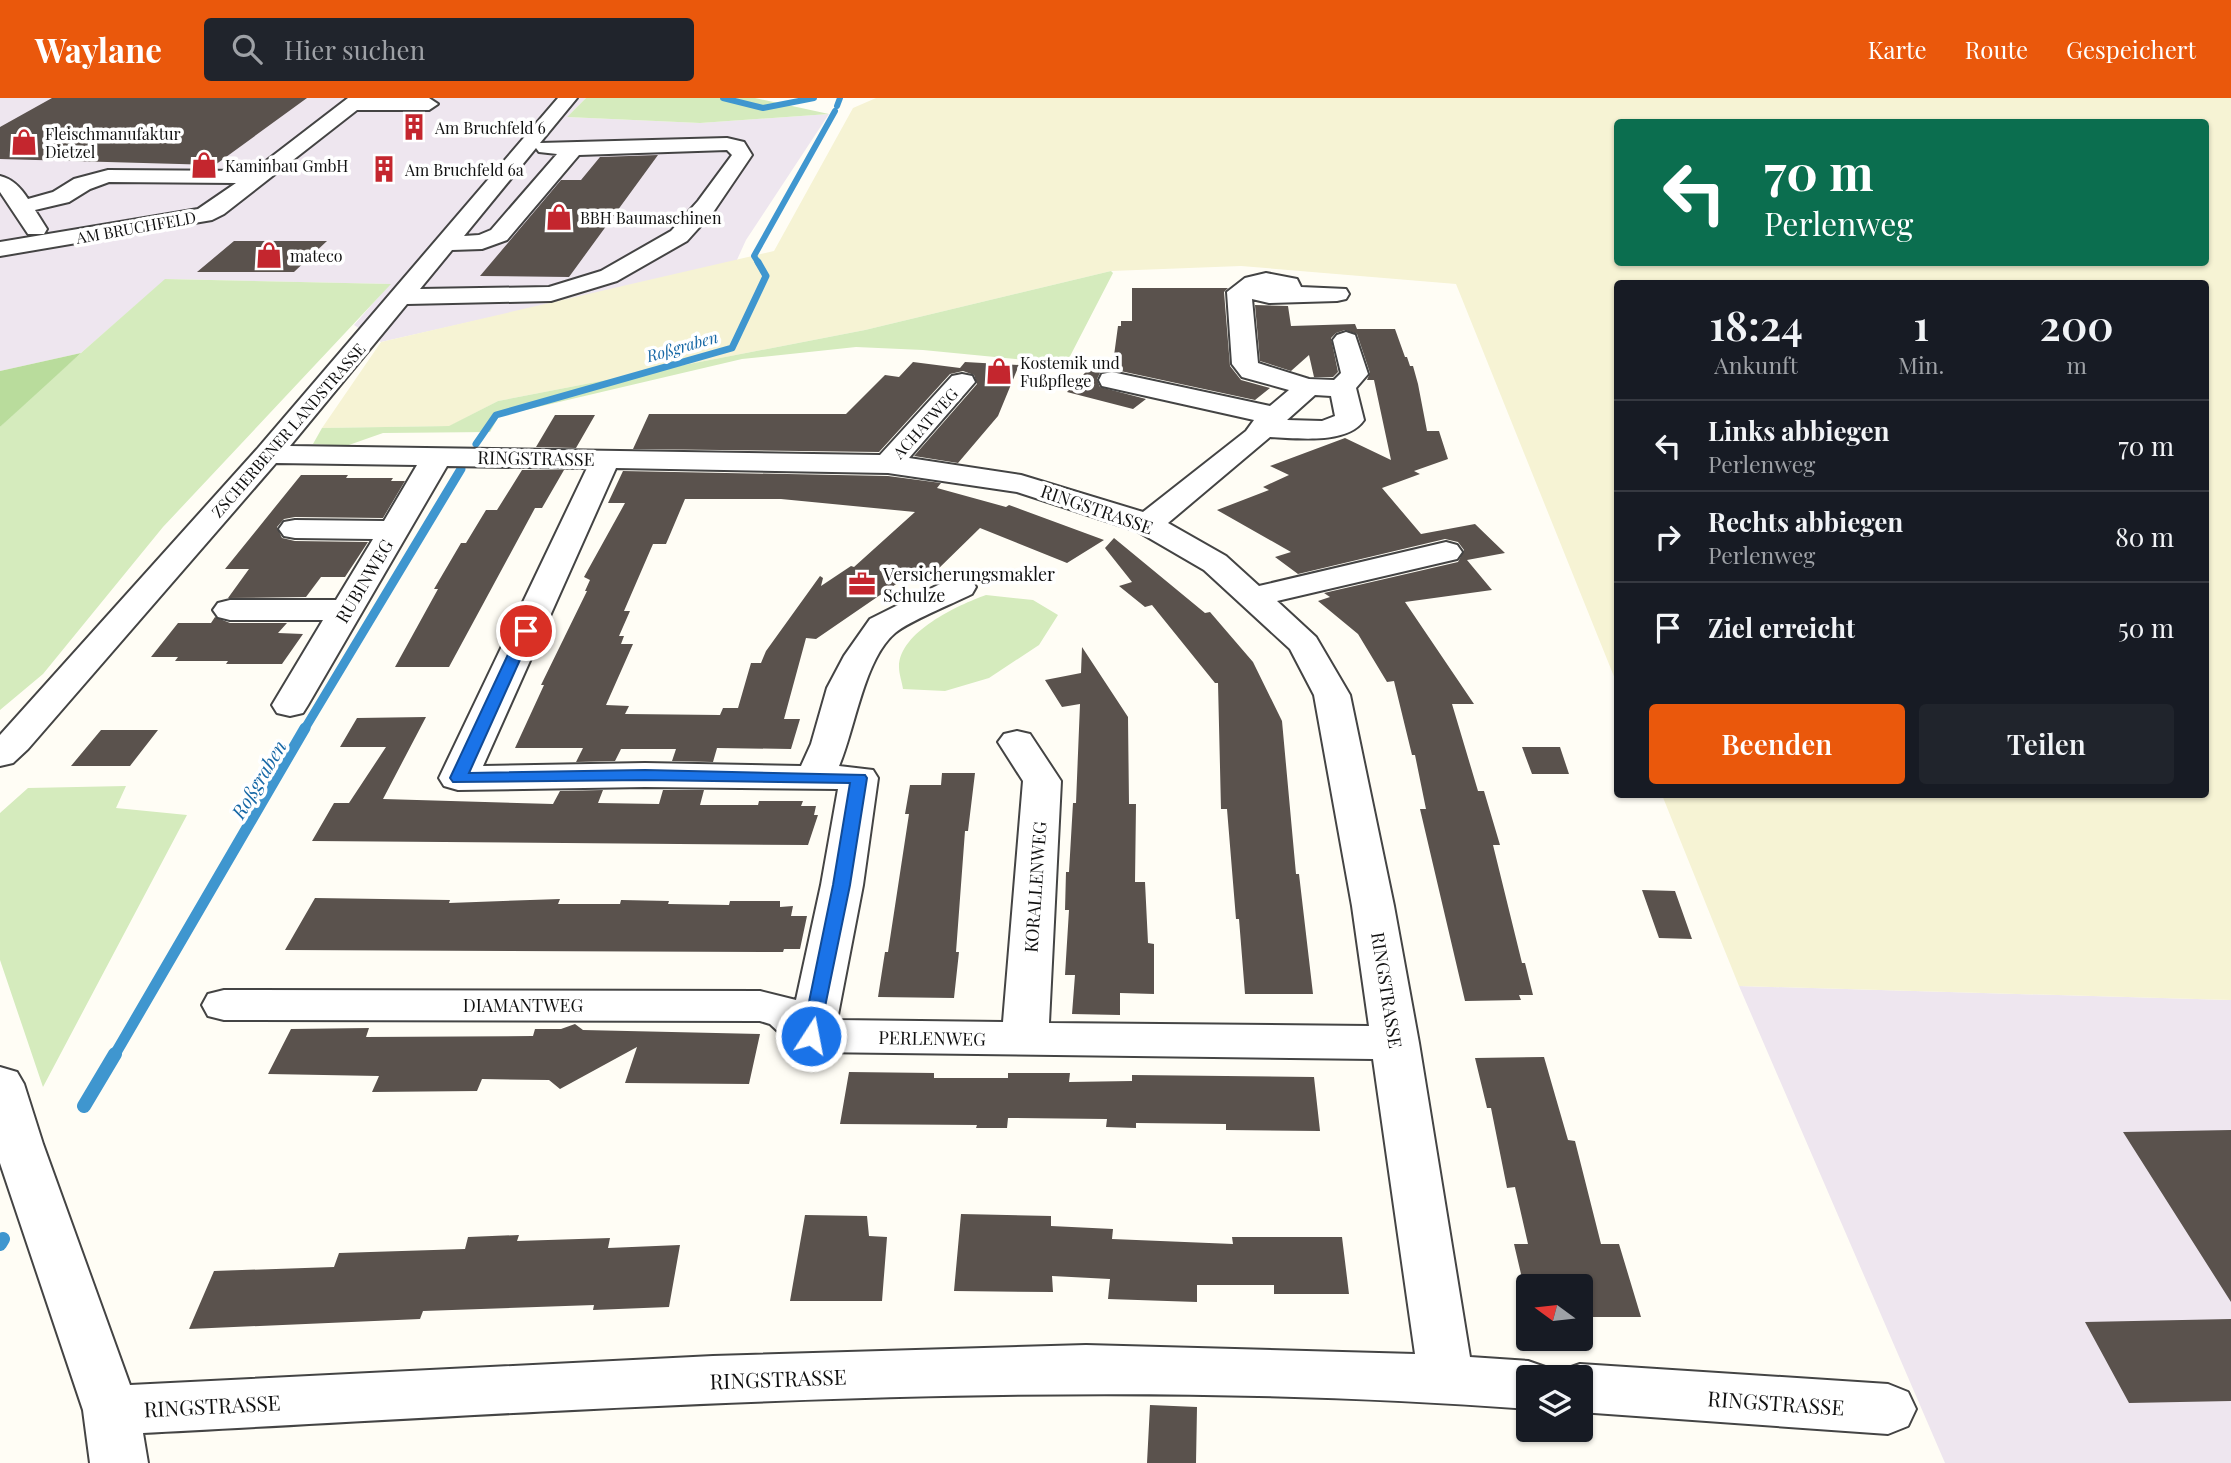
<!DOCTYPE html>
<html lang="de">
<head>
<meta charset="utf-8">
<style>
	body { margin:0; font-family:"Playfair Display",serif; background:#20242c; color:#f1f3f6; height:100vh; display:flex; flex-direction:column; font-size:26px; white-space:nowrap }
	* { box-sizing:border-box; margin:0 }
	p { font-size:23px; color:#9ea1a6 }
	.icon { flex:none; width:38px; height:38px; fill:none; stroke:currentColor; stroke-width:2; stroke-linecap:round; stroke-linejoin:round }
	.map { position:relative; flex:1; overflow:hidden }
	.side { position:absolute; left:1614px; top:182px; width:595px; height:518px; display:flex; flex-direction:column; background:#171b24; border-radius:7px; box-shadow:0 2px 5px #0004 }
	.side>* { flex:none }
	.banner { position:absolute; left:1614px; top:21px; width:595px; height:147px; border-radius:7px; box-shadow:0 2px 5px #0004; background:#0b6e4f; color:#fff; overflow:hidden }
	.needle { width:46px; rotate:285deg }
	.fabs { position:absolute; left:1516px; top:1176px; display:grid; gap:14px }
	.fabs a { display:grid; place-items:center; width:77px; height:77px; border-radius:7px; background:#171b24; box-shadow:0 2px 5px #0004; font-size:35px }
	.pin { position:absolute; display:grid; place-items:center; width:60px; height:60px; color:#fff; margin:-30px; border:4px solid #fff; border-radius:50%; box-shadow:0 2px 7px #0007 }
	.me { position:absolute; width:77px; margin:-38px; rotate:11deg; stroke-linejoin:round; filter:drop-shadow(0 0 5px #0008) }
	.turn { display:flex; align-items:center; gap:24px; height:147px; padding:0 35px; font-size:32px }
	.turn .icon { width:91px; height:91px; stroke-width:2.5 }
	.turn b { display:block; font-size:49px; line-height:60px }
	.eta { display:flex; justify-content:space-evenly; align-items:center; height:119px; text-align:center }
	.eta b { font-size:42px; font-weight:600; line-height:49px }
	.button { display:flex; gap:14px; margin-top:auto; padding:14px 35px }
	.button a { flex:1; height:80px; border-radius:7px; background:#ea580c; color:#fff; font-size:28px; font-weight:600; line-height:80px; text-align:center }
	.button a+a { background:#20242c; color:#f1f3f6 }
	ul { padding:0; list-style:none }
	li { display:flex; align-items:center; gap:21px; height:91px; padding:0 35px; border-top:2px solid #363941 }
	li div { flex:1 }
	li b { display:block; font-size:26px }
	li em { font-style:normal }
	header { display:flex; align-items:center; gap:42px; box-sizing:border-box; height:98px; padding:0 35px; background:#ea580c; color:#fff }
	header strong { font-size:33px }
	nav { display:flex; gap:38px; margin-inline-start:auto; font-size:24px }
	.search { width:490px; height:63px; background:#20242c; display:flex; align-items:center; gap:18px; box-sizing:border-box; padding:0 24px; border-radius:7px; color:#9ea1a6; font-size:26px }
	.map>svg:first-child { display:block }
</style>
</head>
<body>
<header>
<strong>Waylane</strong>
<div class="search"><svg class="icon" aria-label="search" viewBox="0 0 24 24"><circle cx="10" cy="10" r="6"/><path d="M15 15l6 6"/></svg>Hier suchen</div>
<nav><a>Karte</a><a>Route</a><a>Gespeichert</a></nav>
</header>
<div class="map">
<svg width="2231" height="1365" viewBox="0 0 2231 1365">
	<rect width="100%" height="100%" fill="#fffdf5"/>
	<!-- industrial -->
	<path fill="#eee6ef" d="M0 0H586L567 19 700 25 829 16 746 142 736 164 381 244 354 227 390 186 166 181 81 255 0 273Z
		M1739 888 2231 902V1365H1945Z"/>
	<!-- farmland -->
	<path fill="#f6f3d4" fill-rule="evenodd" d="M876 0H2231V902L1739 888 1662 697 2205 696V186H1617V586L1456 186 1241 168 1111 173 865 232 498 303 450 328 322 330 381 244 774 153 853 10ZM1617 24H2205V164H1617Z"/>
	<!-- green -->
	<path fill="#d5ebbd" d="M586 0H755L829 16 700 25 567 19Z
		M1111 173 1113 175 1066 266 923 252 856 249 742 261 499 318 490 334 383 335 346 348 313 346 322 330 449 328 498 303 865 232Z
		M165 181 391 186 163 429 43 576 0 612V329L39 292Z
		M986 497 1033 502 1058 517 1039 547 989 580 945 593 903 591C902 584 899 576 899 569 899 534 958 507 986 497Z
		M126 688 116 710 187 717 43 989 0 862V715L28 690Z"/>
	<!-- forest -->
	<path fill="#b9dc9c" d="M81 255 0 329V273Z"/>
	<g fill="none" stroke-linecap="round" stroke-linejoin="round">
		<!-- stream-far4 -->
		<path stroke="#3f96cf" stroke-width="6" d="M723 0 763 10 814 0
			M837 8 840 0
			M759 166 754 158 835 13"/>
		<!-- stream-far3 -->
		<path stroke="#3f96cf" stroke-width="7" d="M476 346 496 317 732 250 766 178 758 164"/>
		<!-- stream-far2 -->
		<path stroke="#3f96cf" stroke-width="9" d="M304 632 461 371"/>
		<!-- stream-far1 -->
		<path stroke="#3f96cf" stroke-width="11" d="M114 958 305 630"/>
		<!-- stream -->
		<path stroke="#3f96cf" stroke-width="14" d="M84 1008 115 956
			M0 1146 3 1141"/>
	</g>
	<!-- building -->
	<path fill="#5a524d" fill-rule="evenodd" d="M52 0H307L215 67 0 61V29Z
		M658 57 569 179 480 178 561 82H581L600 59Z
		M234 143H327L294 174H197Z
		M1132 190H1228L1224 194 1230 268 1241 282 1270 290 1255 302 1111 271 1100 275 1097 281 1100 289 1146 301 1133 311 1067 294 1097 262 1113 265 1118 228H1121V223H1132Z
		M1255 207 1288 208 1291 228 1355 226 1357 231H1395L1405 259H1407L1410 268H1413L1418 286 1427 333H1439L1448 361 1414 373 1420 376 1382 390 1421 436 1475 426 1505 455 1467 462 1492 492 1405 504 1474 606H1452L1478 693H1484L1500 747H1493L1522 865H1525L1533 897H1519L1521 902 1465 903 1420 711H1426L1415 657H1412L1394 583 1387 584 1358 536 1318 503 1330 499 1324 495 1458 464 1464 452 1458 444 1445 441 1298 476 1275 459 1291 454 1217 412 1269 392 1263 389 1289 377 1270 368 1345 340 1391 362 1374 282H1367L1370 275 1357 236 1345 232 1336 235 1331 240 1338 274 1333 279H1314L1309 257 1291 273 1260 263Z
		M913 264 960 270 965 264 1019 267 998 318 958 365 914 358 977 286 974 277 963 273 950 276 879 354 633 351 649 316H846L885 277 899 279Z
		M555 317H595L576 350 536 349Z
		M522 372H564L542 410H535L449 569H395L438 491H434L461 445H466L486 412H497Z
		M623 373 888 378 941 385 937 390 1006 409 1009 407 1104 442 1067 465 980 430 934 475 918 471 816 541 806 540 784 621H800L791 651 717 650 713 664 672 663 676 651H621L615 663 576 664 583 650H515L544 587H541L587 493H585L590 482 584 479 625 405H608ZM685 401H781L915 414 854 469 851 468 821 488 823 480 820 478 766 553 761 565H751L738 610H723L720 617 625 616 629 608 606 607 633 546H621L624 538H619L630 513H624L653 446H666Z
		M301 377H348L346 380H393L391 383H405L383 420 295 419 284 421 277 429 282 440 295 443 368 444 345 479H321L306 499 228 500 249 471H225Z
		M1114 440 1205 515 1210 514 1253 564 1282 623 1296 776H1299L1313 896H1245L1239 821H1236L1227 711H1221L1218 585H1215L1152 507 1145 509 1119 488 1132 484 1105 450Z
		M215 519 230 525H287L278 535 303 536 282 566H226L228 563H175L178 559H151L178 525H211Z
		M1082 549 1128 619 1129 706H1136L1135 784H1145L1148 845 1154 846V896L1120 895V917L1072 916 1075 877H1065L1069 812H1065L1066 774H1069L1073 705H1076L1080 606 1062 609 1045 582 1081 575Z
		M426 619 383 701 553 706 560 693 603 692 598 705 659 706 663 692H704L700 707H758L759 703H803L801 708H816L814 717H818L808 747 312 743 334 705H349L386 649H340L357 620Z
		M101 632H158L130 668H71Z
		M1522 649H1560L1569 676H1532Z
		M942 675H975L968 733H965L956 854H959L954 900 878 899 885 854H888L909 716H905L910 687H941Z
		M1642 792 1675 793 1692 841 1659 840Z
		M315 800 450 802 449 805 560 801 558 806H620L621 802 669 803 668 806 729 807 730 803H780V809L793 808 791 818H807L800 851H784L783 854 285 852Z
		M575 926 583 932 760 936 749 986 625 985 637 949 560 991 549 982 482 981 477 993 372 994 379 978 268 976 291 931 369 930 366 939 533 938 535 931H561Z
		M1544 959 1568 1042 1575 1043 1601 1146H1619L1641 1219H1580V1188H1528V1206L1514 1146H1528L1515 1089 1507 1090 1491 1010H1487L1475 960Z
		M849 974 934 975V980H1008V975H1070L1069 984 1132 983V977L1314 979 1320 1033 1226 1032V1026L1136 1025V1030L1106 1029 1107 1021 1008 1020 1007 1030H976L977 1027 840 1026Z
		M2231 1032V1204L2123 1034Z
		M961 1116 1051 1118V1128L1113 1131 1112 1141 1233 1146 1232 1139H1342L1349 1196H1274V1187H1197V1204L1108 1201 1110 1181 1052 1178 1053 1194 954 1193Z
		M805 1117 867 1118 869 1138 887 1139 882 1203H790Z
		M519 1137 517 1143 610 1140 608 1150 680 1147 669 1209 593 1212 594 1207 423 1213 420 1221 189 1231 214 1173 334 1169 339 1155 465 1151 468 1139Z
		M2231 1221V1303L2129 1305 2085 1224Z
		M1150 1307 1197 1309 1196 1365H1147Z"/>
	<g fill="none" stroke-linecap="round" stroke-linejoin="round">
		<defs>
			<path id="minor" d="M348 0H429L438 6 429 12H357L224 116 212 122 0 158V144L198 111 236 85 109 84 90 91 69 104 35 112 47 131 44 136H28L0 94V78C13 81 21 90 28 101L53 94 74 81 108 72 253 73Z
				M558 0H577L540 45 727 40 744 44 752 57 714 113 687 143 617 183 551 203 407 206 290 348 880 357 952 278 962 276 972 278 975 284 909 360 1021 377 1143 414 1246 333 1254 322 1102 288 1099 282 1102 276 1112 274 1270 308 1289 292 1242 279 1232 266 1227 194 1245 180 1266 175 1297 181 1301 189 1346 191 1349 196 1346 201 1337 203 1269 205 1252 201 1258 265 1309 281 1334 282 1341 275 1333 242 1337 237 1346 234 1355 237 1368 276 1356 290 1364 322C1347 347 1297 340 1270 339L1168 425 1226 458 1259 488 1446 444 1457 447 1462 454 1457 461 1277 503 1316 539 1350 597 1394 808 1419 945 1470 1259 1528 1263 1548 1270 1552 1279H1528V1311C1067 1276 604 1311 143 1335L148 1365H90L83 1312 0 1065V969L17 974 24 986 43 1046 130 1287 713 1258 1086 1247 1415 1256 1373 961 811 954 795 949 770 926 760 923 224 922 208 918 202 907 208 896 224 892 760 893 796 902 821 787 838 691 645 689 458 692 444 688 439 680 587 370 447 368 308 607 303 615 290 618 277 615 272 607 323 522H230L218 519 213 512 218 505 230 502H336L373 441 295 440 284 438 279 431 284 424 295 422 384 423 417 367 276 365 28 651 13 665 0 668V637L258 350ZM536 50 539 54 557 56 491 132 479 137 464 138ZM727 52 732 57 698 103 671 133 601 173 549 189 420 191 452 152 482 151 507 142 579 57ZM1315 297 1331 298 1335 318 1322 323 1287 322ZM616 370 888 375 1017 394 1137 433 1204 472 1290 551 1314 597 1352 808 1369 928 1049 925 1061 683 1030 636 1017 633 1004 636 998 644 1023 683 1003 924 837 922 863 787 878 680 873 672 839 668C855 631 864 561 895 535 909 523 952 506 972 496L976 489 972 482 960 479 948 482 870 521 844 558 827 590 811 646 801 668 645 665 483 668Z
				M1580 1266 1888 1286 1908 1294 1916 1311 1908 1328 1888 1336 1580 1314V1279H1557L1560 1273Z"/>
		</defs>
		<!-- minor casing -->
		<use href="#minor" stroke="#444" stroke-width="4"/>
		<!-- minor -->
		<use href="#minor" fill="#fff" fill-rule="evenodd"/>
	</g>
	<!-- route -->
	<path fill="#1a73e8" stroke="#114b97" stroke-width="2" d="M526 529 533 533 469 675 645 672 865 677 867 680 850 787 818 943H805L802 938 833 787 850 685 645 682 453 684 450 680 519 533Z"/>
	<!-- icons -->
	<defs>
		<symbol id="building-bare" viewBox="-9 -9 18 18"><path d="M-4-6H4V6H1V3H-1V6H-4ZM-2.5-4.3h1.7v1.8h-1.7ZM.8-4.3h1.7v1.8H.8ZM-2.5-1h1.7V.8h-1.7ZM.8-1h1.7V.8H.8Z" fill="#c4262e" stroke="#fff" stroke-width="2.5" paint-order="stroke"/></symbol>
		<symbol id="shop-bare" viewBox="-9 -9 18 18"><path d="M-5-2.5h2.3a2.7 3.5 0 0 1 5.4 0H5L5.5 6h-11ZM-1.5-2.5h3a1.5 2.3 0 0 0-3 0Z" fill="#c4262e" stroke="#fff" stroke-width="2.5" paint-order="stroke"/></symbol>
		<symbol id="office-bare" viewBox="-9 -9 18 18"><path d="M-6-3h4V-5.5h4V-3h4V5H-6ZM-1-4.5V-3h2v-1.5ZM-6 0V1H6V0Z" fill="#c4262e" stroke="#fff" stroke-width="2.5" paint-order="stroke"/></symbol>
	</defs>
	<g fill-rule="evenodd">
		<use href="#building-bare" x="395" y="10" width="38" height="38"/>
		<use href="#shop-bare" x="5" y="25" width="38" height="38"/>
		<use href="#shop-bare" x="185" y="48" width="38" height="38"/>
		<use href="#building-bare" x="365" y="52" width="38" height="38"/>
		<use href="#shop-bare" x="540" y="100" width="38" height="38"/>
		<use href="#shop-bare" x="250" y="138" width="38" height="38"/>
		<use href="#shop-bare" x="980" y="254" width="38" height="38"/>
		<use href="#office-bare" x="843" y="467" width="38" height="38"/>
	</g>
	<g text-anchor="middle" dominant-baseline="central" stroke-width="7" stroke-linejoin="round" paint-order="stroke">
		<!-- far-poi labels -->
		<g font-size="16" fill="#111" stroke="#fff" text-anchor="start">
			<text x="435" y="29">Am Bruchfeld 6</text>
			<text x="45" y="35">Fleischmanufaktur<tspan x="45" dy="18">Dietzel</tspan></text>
			<text x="225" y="67">Kaminbau GmbH</text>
			<text x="405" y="71">Am Bruchfeld 6a</text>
			<text x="580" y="119">BBH Baumaschinen</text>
			<text x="290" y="157">mateco</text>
			<text x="1020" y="264">Kostemik und<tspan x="1020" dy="18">Fußpflege</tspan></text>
		</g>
		<!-- far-street labels -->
		<g font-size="16" fill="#111" stroke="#fff">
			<text transform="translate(136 129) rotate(-10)">AM BRUCHFELD</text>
			<text transform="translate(925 325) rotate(-48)">ACHATWEG</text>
			<text transform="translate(288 332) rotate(-49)">ZSCHERBENER LANDSTRASSE</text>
		</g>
		<!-- far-water labels -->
		<g font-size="16" font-style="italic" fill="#1768a6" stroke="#fff">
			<text transform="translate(682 248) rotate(-16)">Roßgraben</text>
		</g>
		<!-- street labels -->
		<g font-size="18" fill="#111" stroke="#fff">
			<text transform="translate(536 360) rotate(1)">RINGSTRASSE</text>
			<text transform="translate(1097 411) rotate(19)">RINGSTRASSE</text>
			<text transform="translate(364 483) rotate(-59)">RUBINWEG</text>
			<text transform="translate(1035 789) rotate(-86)">KORALLENWEG</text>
			<text transform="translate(1387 892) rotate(81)">RINGSTRASSE</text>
			<text x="523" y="907">DIAMANTWEG</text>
			<text transform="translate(932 940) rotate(1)">PERLENWEG</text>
		</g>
		<!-- poi labels -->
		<g font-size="18" fill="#111" stroke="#fff" text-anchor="start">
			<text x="883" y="476">Versicherungsmakler<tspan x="883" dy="21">Schulze</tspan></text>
		</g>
		<!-- water labels -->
		<g font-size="19" font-style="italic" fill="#1768a6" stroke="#fff">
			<text transform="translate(258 681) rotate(-59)">Roßgraben</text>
		</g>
		<!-- near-street labels -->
		<g font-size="21" fill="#111" stroke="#fff">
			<text transform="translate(778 1280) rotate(-2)">RINGSTRASSE</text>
			<text transform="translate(1776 1304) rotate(4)">RINGSTRASSE</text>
			<text transform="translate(212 1307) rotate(-3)">RINGSTRASSE</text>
		</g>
	</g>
</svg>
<div class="fabs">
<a><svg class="needle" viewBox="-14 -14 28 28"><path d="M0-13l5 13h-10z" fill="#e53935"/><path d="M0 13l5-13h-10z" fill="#9ea1a6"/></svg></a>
<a><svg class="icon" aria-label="layers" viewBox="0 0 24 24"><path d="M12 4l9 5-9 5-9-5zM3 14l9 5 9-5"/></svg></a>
</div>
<div class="pin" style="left:526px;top:533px;background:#d93025"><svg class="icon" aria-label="arrive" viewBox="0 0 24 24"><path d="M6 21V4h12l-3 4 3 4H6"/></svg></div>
<svg class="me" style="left:811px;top:938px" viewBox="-20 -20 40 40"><circle r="17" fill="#1a73e8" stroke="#fff" stroke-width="3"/><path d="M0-11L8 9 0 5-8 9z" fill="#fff"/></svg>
<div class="banner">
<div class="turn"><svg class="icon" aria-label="left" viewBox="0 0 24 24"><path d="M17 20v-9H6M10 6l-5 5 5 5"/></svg><div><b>70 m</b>Perlenweg</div></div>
</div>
<section class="side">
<div class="eta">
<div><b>18:24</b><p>Ankunft</p></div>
<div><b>1</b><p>Min.</p></div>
<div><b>200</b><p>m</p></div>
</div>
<ul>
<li><svg class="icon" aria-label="left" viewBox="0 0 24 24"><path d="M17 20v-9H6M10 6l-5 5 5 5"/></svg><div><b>Links abbiegen</b><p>Perlenweg</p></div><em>70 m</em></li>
<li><svg class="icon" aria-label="right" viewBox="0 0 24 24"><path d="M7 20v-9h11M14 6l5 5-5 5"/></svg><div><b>Rechts abbiegen</b><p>Perlenweg</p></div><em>80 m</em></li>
<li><svg class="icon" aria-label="arrive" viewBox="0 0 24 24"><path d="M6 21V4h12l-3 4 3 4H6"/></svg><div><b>Ziel erreicht</b></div><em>50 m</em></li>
</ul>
<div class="button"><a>Beenden</a><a>Teilen</a></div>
</section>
</div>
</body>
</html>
